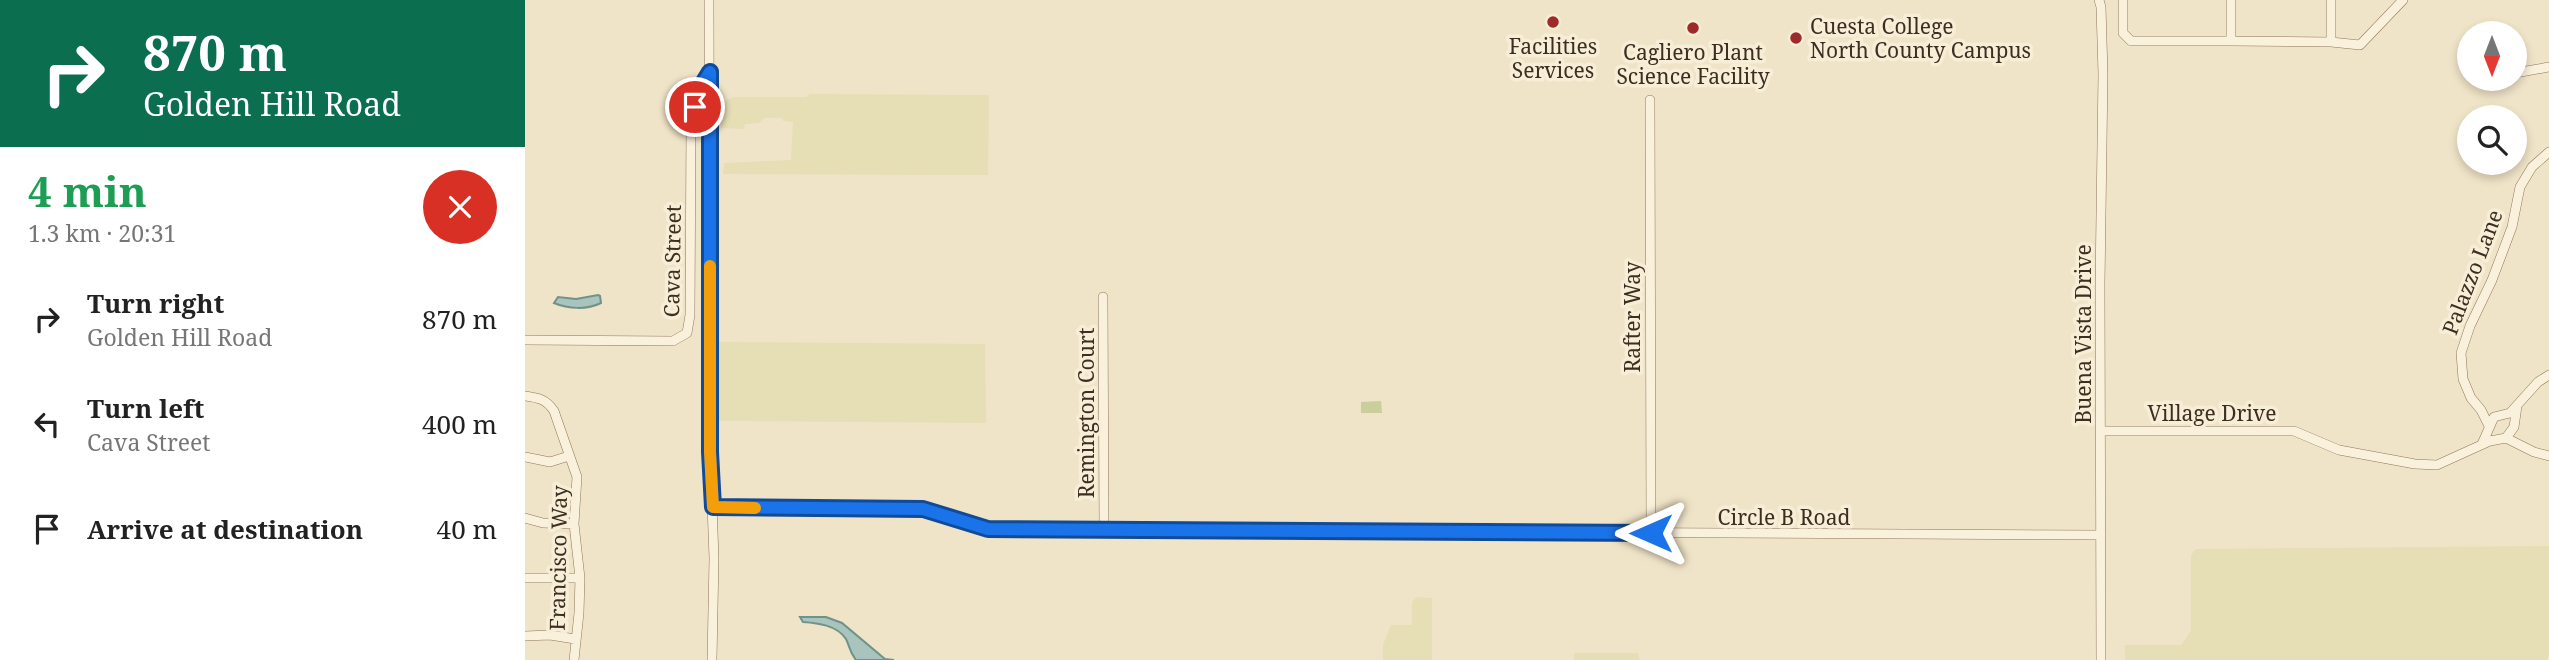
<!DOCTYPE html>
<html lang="en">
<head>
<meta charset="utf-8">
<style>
	body { margin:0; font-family:"Noto Serif",serif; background:#f2f2f2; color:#222; height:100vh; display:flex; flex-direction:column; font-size:26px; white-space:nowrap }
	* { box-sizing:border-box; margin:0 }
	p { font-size:23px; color:#767676 }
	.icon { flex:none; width:38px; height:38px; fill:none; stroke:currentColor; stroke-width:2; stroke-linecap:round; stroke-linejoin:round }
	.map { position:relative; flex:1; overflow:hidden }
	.sheet { display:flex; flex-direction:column; background:#fff; width:525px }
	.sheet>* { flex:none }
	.banner { background:#0b6e4f; color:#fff; overflow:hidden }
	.needle { width:46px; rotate:180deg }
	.fabs { position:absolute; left:1932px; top:21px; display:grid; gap:14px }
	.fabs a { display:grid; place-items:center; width:70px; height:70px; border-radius:50%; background:#fff; box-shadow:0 4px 10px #0003; font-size:35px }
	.pin { position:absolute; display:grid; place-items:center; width:60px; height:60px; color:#fff; margin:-30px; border:4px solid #fff; border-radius:50%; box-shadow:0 2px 7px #0007 }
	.me { position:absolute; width:77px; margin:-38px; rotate:270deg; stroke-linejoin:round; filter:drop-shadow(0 0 5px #0008) }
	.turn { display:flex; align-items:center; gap:24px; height:147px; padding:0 28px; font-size:32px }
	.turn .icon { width:91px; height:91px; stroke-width:2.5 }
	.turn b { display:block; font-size:49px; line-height:60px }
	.round { display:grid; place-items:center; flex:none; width:74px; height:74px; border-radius:37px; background:#f2f2f2 }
	.summary { display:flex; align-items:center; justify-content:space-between; height:119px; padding:0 28px }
	h1 { font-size:42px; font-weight:700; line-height:52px; color:#1e9e55 }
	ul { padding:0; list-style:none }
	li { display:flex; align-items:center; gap:21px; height:105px; padding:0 28px }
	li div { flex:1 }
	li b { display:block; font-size:26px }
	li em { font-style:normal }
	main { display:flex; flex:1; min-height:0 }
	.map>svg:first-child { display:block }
</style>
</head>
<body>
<main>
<section class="sheet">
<div class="banner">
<div class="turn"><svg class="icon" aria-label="right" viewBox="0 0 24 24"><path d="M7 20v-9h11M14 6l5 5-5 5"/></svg><div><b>870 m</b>Golden Hill Road</div></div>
</div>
<div class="summary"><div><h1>4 min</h1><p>1.3 km · 20:31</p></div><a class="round" style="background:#d93025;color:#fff"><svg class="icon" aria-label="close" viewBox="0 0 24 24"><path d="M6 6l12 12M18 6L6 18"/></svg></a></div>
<ul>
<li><svg class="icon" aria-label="right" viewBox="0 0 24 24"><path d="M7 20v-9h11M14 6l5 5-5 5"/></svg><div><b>Turn right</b><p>Golden Hill Road</p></div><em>870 m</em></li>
<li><svg class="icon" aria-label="left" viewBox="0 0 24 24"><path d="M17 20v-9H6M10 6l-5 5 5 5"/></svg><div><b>Turn left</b><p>Cava Street</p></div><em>400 m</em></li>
<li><svg class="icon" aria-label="arrive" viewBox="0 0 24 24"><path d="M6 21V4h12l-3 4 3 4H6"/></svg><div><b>Arrive at destination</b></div><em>40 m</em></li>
</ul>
</section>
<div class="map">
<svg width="2024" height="660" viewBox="0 0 2024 660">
	<rect width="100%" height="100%" fill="#f0e4c8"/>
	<!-- farmland -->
	<path fill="#e6deb5" d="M285 94 464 95 463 175 198 174 199 163 266 160 268 122 258 121 257 118H240L234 123 220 124 219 129 196 128V102L209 97H281Z
		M194 342 460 344 461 423 193 421Z
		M2024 546V656L2022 660H1600V645H1656L1666 631V555L1671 549Z
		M891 597 907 598V660H858V645L866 625H887V602Z
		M1049 653H1113L1115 660H1049Z"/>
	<!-- green -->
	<path fill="#c9cf9b" d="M856 401 857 413H836V402Z"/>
	<!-- water -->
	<path fill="#a9c4bc" stroke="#6f938a" stroke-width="2" d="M73 295 75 296 76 303C62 310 43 309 29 303L33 297 51 299Z
		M275 617H301L317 623 360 659 369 660H331C324 651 325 647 321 639 312 625 292 623 278 622Z"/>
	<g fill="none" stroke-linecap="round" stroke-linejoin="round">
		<defs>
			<path id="street" d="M184 0 185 452 189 558 187 660
				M1574 0 1576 7 1578 74 1575 285 1576 660
				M1598 0V33L1606 41H1706V0
				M1706 41 1806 42 1835 45 1878 0
				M1806 42V0
				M1990 73 2024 67
				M1125 100 1126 533
				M578 297 579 529
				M0 340 148 341 162 333 165 315 166 124 174 90 184 72
				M0 396C14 398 21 399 29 411L52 477 49 524 55 578 54 613 49 660
				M1964 426 1956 410 1946 398 1938 379 1936 353 1945 326 1967 280 1987 227 1995 187 2007 167 2024 152
				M1576 431H1769L1814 450 1890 464 1912 465 1965 441 1981 438 1989 427 1992 406
				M1981 438 2009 452 2024 456
				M1957 444 1969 417 1985 413 2013 382 2024 375
				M0 457 25 462 44 456
				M188 507 398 509 462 529 1576 535
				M0 518 18 523 49 524
				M0 578H55
				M0 636 25 635 50 639"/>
		</defs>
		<!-- street casing -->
		<use href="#street" stroke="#8d765c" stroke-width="10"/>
		<!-- street -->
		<use href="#street" stroke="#faf1dc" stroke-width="9"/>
	</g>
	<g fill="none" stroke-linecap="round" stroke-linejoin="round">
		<defs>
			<path id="route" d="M170 107 174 90 185 72V452L188 507 398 509 463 529 1126 533"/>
		</defs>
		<!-- route casing -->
		<use href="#route" stroke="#114b97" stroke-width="18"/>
		<!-- route -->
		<use href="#route" stroke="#1a73e8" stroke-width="12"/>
		<!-- slow -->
		<path stroke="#f59e0b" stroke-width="12" d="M185 266V452L188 507 230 508"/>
	</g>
	<!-- markers -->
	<g fill="#9e2a2b" stroke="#f7eed8" stroke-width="2.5">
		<circle cx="1028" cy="22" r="7"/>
		<circle cx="1168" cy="28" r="7"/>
		<circle cx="1271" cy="38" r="7"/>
	</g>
	<g text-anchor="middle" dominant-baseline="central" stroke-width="7" stroke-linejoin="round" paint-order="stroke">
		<!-- poi labels -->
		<g font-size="21" fill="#3d2e20" stroke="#f7eed8">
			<text x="1285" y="26" text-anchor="start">Cuesta College<tspan x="1285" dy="24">North County Campus</tspan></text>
			<text x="1028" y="46">Facilities<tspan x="1028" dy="24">Services</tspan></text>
			<text x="1168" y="52">Cagliero Plant<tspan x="1168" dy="24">Science Facility</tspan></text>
		</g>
		<!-- street labels -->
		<g font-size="21" fill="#3d2e20" stroke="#f7eed8">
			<text transform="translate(147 261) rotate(-89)">Cava Street</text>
			<text transform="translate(1947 272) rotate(-69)">Palazzo Lane</text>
			<text transform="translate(1107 317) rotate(-90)">Rafter Way</text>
			<text transform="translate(1558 334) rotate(-90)">Buena Vista Drive</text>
			<text transform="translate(561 413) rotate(-90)">Remington Court</text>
			<text x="1687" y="413">Village Drive</text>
			<text x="1259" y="517">Circle B Road</text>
			<text transform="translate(33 558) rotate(-89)">Francisco Way</text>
		</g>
	</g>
</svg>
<div class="fabs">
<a><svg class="needle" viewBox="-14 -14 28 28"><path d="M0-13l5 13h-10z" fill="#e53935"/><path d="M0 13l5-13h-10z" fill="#767676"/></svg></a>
<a><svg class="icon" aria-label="search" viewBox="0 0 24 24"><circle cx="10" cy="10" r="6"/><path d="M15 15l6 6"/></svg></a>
</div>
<div class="pin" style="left:170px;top:107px;background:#d93025"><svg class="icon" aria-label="arrive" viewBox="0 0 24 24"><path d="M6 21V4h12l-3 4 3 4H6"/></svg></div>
<svg class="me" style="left:1126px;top:533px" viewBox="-20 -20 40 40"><path d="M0-17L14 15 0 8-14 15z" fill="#1a73e8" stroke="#fff" stroke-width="4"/></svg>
</div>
</main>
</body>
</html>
